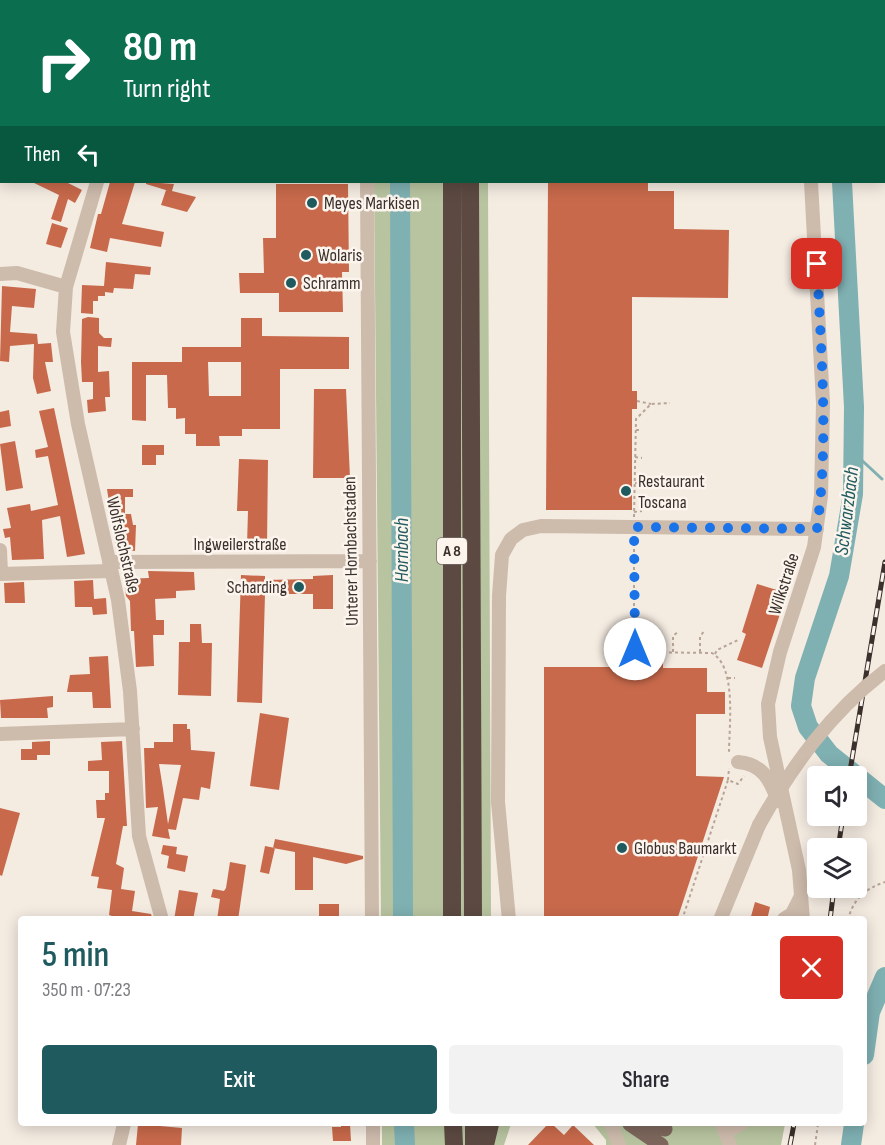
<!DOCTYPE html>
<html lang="en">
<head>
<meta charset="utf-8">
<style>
	body { margin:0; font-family:"Sofia Sans Condensed",sans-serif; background:#f2f2f3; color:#2b2b33; height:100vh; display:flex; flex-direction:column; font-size:22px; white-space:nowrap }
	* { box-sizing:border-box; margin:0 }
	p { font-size:20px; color:#7c7c81 }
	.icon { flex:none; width:33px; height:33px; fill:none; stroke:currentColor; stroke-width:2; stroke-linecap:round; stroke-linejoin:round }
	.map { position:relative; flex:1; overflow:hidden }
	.details { position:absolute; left:18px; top:916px; width:849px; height:210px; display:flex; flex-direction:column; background:#fff; border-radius:6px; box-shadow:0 3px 15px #0003 }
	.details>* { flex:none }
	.top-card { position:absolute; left:0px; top:0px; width:885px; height:183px; box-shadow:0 3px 15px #0003; background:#0b6e4f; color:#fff; overflow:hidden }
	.tools { position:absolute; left:807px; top:766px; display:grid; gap:12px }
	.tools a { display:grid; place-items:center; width:60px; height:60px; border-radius:6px; background:#fff; box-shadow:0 3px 15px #0003; font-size:30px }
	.pin { position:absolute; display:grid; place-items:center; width:51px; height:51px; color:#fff; margin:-26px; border-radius:12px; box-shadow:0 3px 9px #0006 }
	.me { position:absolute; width:66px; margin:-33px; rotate:0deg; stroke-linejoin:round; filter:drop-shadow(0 0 4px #0008) }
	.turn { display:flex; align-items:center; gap:21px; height:126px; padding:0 24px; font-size:27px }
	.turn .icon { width:78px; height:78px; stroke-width:2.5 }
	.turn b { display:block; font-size:42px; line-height:51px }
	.then { display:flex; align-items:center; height:57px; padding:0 24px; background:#0003; gap:12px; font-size:22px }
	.round { display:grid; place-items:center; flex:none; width:63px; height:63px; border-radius:6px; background:#f2f2f3 }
	.overview { display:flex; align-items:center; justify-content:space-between; height:102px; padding:0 24px }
	h1 { font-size:36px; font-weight:600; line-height:45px; color:#1f5a5e }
	.button { display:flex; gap:12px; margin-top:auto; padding:12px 24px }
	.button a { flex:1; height:69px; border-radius:6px; background:#1f5a5e; color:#fff; font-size:24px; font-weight:600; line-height:69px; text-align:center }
	.button a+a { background:#f2f2f3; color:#2b2b33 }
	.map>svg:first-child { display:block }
</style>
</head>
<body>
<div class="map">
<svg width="885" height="1145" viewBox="0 0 885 1145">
	<rect width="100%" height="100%" fill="#f4ebe1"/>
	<!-- green -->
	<path fill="#b8c4a0" d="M0 0H63L2 2 0 166Z
		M374 182H488L491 919H381Z
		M382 1124H511L504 1145H382Z
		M593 1124H785L781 1145H606V1140Z"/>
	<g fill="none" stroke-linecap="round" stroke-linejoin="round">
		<!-- stream -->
		<path stroke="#7fb0b2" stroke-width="3" d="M855 454 882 479"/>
		<!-- river -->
		<path stroke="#7fb0b2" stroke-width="20" d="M406 2 407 0
			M836 2V0
			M400 182 403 920
			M842 182 854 407 853 494 839 576 805 678 801 706 808 727 829 754 885 799
			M864 1055 870 1012 885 977
			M404 1124 405 1145
			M851 1145 854 1124"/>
	</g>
	<!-- building -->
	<path fill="#c8694b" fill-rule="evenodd" d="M32 182H66L82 190 75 203 68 199 61 222 51 219 59 195Z
		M110 182H135L122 224 164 232 161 247 110 238 107 252 90 248 98 214H101Z
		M146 182 174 184 172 191 196 197 187 212 161 205 166 190 169 191 146 184Z
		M548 182H648V191H674V229L729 230 728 298 632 297V391H637V409H632V510H546Z
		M276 184H348L349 272H342L343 312H279V293H240L239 273H264L263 238H276Z
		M52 223 68 228 61 248 46 244Z
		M106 262 151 267 150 275 135 274 133 289 114 288 113 293 105 292V296H98V301H93V314L81 313 82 285 104 286Z
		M2 286 36 289 34 308 12 306 10 332 37 334 38 344 51 343 53 362H45L51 391 37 394 33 378 34 344 10 346 9 362 0 361Z
		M88 317 99 318V333L104 338H112L111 347 98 346V372L109 371 110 397H105L106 411 88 413 87 400 93 399V382H82L81 362 82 319Z
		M241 318H262V336L349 337V369H280V429H242V436H219L220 446H196V434H185V418L176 419V408H168L167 375H146V421L132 420V362H182V347H241ZM208 362H241V396H209Z
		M314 389H346L350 478H313Z
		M54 408 85 554 67 557 60 516 42 520 44 559 12 560 10 537 5 538 3 529 11 528 7 508 30 504 31 511 58 505 48 456 36 458 35 450 48 447 39 411Z
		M9 410 11 426 0 428V412Z
		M15 441 23 488 6 491 0 444Z
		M142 445H164V455H156V465H142Z
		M239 459 268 460 267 546 247 545 248 511H237Z
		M107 489H133V497H125V514H131L133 525H136L135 551 116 549Z
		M148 571 194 572 195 590 176 591V598L155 599 156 620H164V635H153L154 666 136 667 134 631H131L130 601 126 596 124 579 149 578Z
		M241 575 265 576V580L313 579V576L333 575V609H313V594H265L262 703 237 702Z
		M93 580 94 599 106 598 107 614 93 615 92 607H75L74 581Z
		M24 582 25 603H5L4 583Z
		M757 584 787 593 762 668 737 660 746 634 742 632Z
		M190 624H201L202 643H212L211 696 178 695 179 642H190Z
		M644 653H663V668H707V692H725V714H696V776L724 777 677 920H544V667H644Z
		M108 656 111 708H93L92 692H67L70 675 90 674 89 657Z
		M53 696V707L47 708 48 718H1L0 700Z
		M260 713 289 718 279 790 250 786Z
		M173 724H187V729H190L191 750 215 752 210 789 201 787 199 800 183 798 176 830 168 829 170 839 152 836 158 807 146 808 144 748H154V742H173ZM159 764 181 765 168 824 163 789Z
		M50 741V755H37V760H21V749H32V742Z
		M122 741 127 826H123L116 864 124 868 121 889 135 891 132 911 151 914 153 920H124L109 915 112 890 97 888 99 877 91 876 105 818H97L96 800H105V793H109V771H88V761L102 760 101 742Z
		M0 808 20 813 2 876 0 875Z
		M275 839 363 856V859L346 864 313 857V890H295V852L273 848Z
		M163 845 177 847 176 854 188 856 185 872 167 868 169 856 161 854Z
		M265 846 275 848 269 874 260 872Z
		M230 862 246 865 238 920H217L220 899 211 897 213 889 224 891 226 888Z
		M179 890 198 893 193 920H174Z
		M755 902 770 907 767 920H750Z
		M319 904H339V920H319Z
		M138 1124 182 1128 181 1145H136Z
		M341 1124H350L351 1141H333L332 1127H341Z
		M548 1124H552L564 1135 573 1125 594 1145H528Z"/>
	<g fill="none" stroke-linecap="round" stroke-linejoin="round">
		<!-- path -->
		<path stroke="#b9a596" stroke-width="2" stroke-dasharray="3 3" stroke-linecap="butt" d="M637 401 651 404
			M636 430H642
			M635 457 642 458
			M635 483H642
			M634 512 642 511
			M634 517 636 419 651 404 670 403
			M634 537V652L712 653C737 667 729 726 729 753
			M608 652 614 656 634 652
			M673 652V636L679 631
			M700 652V637L704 631
			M715 654 717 650 738 640
			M728 678H735
			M728 780 729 768
			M682 920 728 780 738 784 744 776
			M848 920C853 899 865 889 885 882
			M815 1145 818 1124"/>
		<!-- minor -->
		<path stroke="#cdbbac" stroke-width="14" d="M366 0V2
			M806 0V2
			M152 2V0
			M97 182 66 287 63 332 78 424 118 600 130 691 139 836 162 920
			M367 182 372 920
			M0 274 17 273 66 287
			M0 550 1 574
			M109 562 370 561
			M0 574 111 571
			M0 734 133 729
			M738 762C763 764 770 780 778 801
			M784 919 792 914 800 898
			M509 920 498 802 499 596 502 555 511 539 523 530 541 526 817 529
			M720 920 759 825
			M803 920 799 870 770 737 768 704 780 652 814 547 821 496 823 403 811 182
			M373 1124V1145
			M611 1124 619 1145
			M722 1124 730 1145
			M727 1131 741 1124
			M119 1145 124 1124"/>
		<!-- major -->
		<path stroke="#7d675c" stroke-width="15" d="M630 1124 661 1145
			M646 1124 665 1129"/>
		<!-- highway -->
		<path stroke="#5c4a42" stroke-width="18" d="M445 0 446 2
			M464 0V2
			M452 182V920
			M470 182 473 920
			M453 1124 454 1145
			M474 1124V1145
			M485 1145 490 1124"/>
		<defs>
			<path id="rail" d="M849 777 885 562
				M838 849 843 816
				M830 920 834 888
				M790 1145 794 1124"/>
		</defs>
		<!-- rail casing -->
		<use href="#rail" stroke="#3b302b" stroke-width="5"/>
		<!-- rail -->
		<use href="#rail" stroke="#fbf5ee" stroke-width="3" stroke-dasharray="9" stroke-linecap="butt"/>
		<!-- minor-bridge -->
		<path stroke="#cdbbac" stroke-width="14" d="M759 825C792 766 831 712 885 671"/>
	</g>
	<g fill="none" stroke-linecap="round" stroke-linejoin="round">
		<!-- route -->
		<path stroke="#1a73e8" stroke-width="10" stroke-dasharray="0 18" d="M635 649 634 527 817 529C829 441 821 353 817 264"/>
	</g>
	<!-- markers -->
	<g fill="#1f5a5e" stroke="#fbf5ee" stroke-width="2">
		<circle cx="312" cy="203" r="6"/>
		<circle cx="306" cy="255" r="6"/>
		<circle cx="291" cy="283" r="6"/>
		<circle cx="626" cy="491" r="6"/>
		<circle cx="299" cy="587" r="6"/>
		<circle cx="622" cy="848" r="6"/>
	</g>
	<g text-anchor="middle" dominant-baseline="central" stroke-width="5" stroke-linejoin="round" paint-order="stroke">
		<!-- shield labels -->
		<rect fill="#fbf5ee" stroke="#756b66" stroke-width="1.5" x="437" y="538" width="30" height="26" rx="4.5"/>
		<g font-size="16" font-weight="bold" fill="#3b302b">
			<text x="452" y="551">A 8</text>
		</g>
		<!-- poi labels -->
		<g font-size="18" fill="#3b302b" stroke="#fbf5ee" text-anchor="start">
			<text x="324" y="203">Meyes Markisen</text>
			<text x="318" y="255">Wolaris</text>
			<text x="303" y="283">Schramm</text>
			<text x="638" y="481">Restaurant<tspan x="638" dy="21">Toscana</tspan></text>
			<text x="287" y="587" text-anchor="end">Scharding</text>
			<text x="634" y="848">Globus Baumarkt</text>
		</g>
		<!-- street labels -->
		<g font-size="18" fill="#3b302b" stroke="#fbf5ee">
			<text x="240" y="544">Ingweilerstraße</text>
			<text transform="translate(123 545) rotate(77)">Wolfslochstraße</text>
			<text transform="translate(351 551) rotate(-91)">Unterer Hornbachstaden</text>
			<text transform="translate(784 584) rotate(-72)">Wilkstraße</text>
		</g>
		<!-- water labels -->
		<g font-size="20" font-style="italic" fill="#1f5a5e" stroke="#fbf5ee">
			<text transform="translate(847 511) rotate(-83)">Schwarzbach</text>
			<text transform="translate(402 550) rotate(-90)">Hornbach</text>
		</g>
	</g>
</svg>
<div class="tools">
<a><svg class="icon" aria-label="sound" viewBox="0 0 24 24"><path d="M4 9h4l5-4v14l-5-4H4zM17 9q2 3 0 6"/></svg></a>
<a><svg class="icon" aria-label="layers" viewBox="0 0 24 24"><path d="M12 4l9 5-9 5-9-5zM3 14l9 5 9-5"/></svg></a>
</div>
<div class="pin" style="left:817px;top:264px;background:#d93025"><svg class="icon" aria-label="arrive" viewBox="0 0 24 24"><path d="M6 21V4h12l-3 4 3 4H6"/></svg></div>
<svg class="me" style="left:635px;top:649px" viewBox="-20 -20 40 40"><circle r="19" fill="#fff"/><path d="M0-13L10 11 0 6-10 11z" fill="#1a73e8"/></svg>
<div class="top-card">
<div class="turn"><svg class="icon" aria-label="right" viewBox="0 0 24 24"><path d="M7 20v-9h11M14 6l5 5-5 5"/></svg><div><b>80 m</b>Turn right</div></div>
<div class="then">Then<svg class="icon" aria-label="left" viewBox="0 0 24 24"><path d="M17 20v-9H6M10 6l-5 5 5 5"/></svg></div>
</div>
<section class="details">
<div class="overview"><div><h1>5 min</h1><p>350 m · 07:23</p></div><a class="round" style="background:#d93025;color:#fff"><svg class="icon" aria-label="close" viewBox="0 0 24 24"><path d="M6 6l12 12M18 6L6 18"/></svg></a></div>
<div class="button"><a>Exit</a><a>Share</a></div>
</section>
</div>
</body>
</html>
